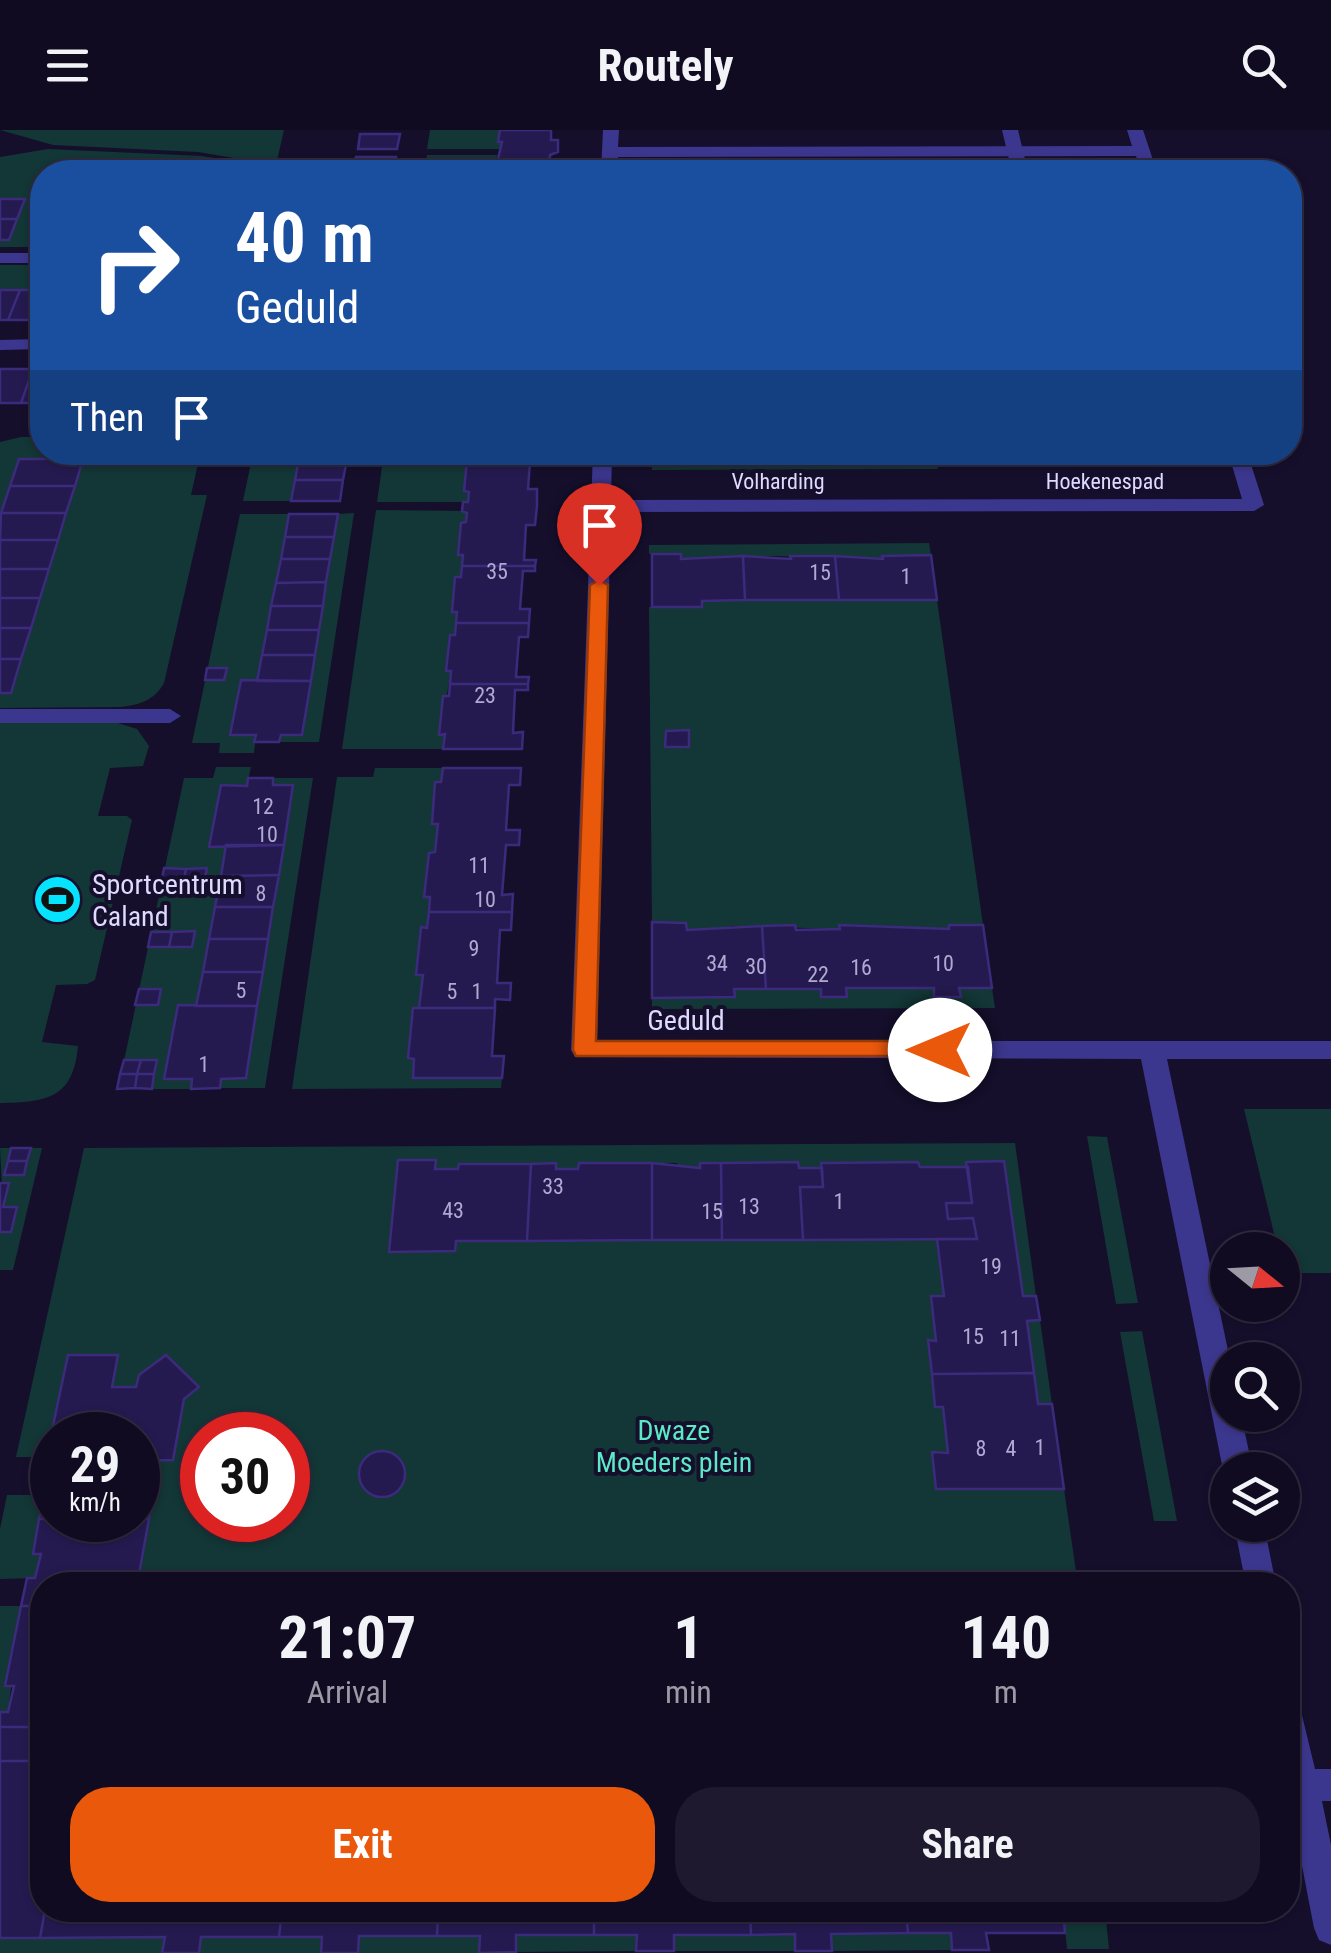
<!DOCTYPE html>
<html lang="en">
<head>
<meta charset="utf-8">
<style>
	body { margin:0; font-family:"Roboto Condensed",sans-serif; background:#1e192e; color:#f1f3f6; height:100vh; display:flex; flex-direction:column; font-size:38px; white-space:nowrap }
	* { box-sizing:border-box; margin:0 }
	p { font-size:32px; color:#9c9ba5 }
	.icon { flex:none; width:55px; height:55px; fill:none; stroke:currentColor; stroke-width:2; stroke-linecap:round; stroke-linejoin:round }
	.map { position:relative; flex:1; overflow:hidden }
	.side { position:absolute; left:30px; top:1442px; width:1270px; height:350px; display:flex; flex-direction:column; background:#100b21; border-radius:40px; box-shadow:0 2px 8px #0004,0 0 0 2px #302b3f }
	.side>* { flex:none }
	.top-card { position:absolute; left:30px; top:30px; width:1272px; height:305px; border-radius:40px; box-shadow:0 2px 8px #0004,0 0 0 2px #302b3f; background:#1a4fa0; color:#fff; overflow:hidden }
	.needle { width:65px; rotate:108deg }
	.buttons { position:absolute; left:1210px; top:1102px; display:grid; gap:20px }
	.buttons a { display:grid; place-items:center; width:90px; height:90px; border-radius:50%; background:#100b21; box-shadow:0 2px 8px #0004,0 0 0 2px #302b3f; font-size:50px }
	.speed { position:absolute; left:30px; top:1282px; display:flex; gap:20px; font-size:50px; font-weight:700; text-align:center }
	.speed>* { display:grid; place-content:center; width:130px; height:130px; border-radius:50%; background:#100b21; box-shadow:0 2px 8px #0004,0 0 0 2px #302b3f; line-height:1 }
	.speed small { font-size:25px; font-weight:400 }
	.speed .limit { border:15px solid #d22; background:#fff; color:#111 }
	.pin { position:absolute; display:grid; place-items:center; width:85px; height:85px; color:#fff; margin:-102px -42px; border-radius:50% 50% 50% 0; rotate:-45deg; box-shadow:0 0 10px #0007 }
	.pin .icon { rotate:45deg }
	.me { position:absolute; width:110px; margin:-55px; rotate:270deg; stroke-linejoin:round; filter:drop-shadow(0 0 8px #0008) }
	.turn { display:flex; align-items:center; gap:35px; height:210px; padding:0 40px; font-size:45px }
	.turn .icon { width:130px; height:130px; stroke-width:2.5 }
	.turn b { display:block; font-size:70px; line-height:85px }
	.then { display:flex; align-items:center; height:95px; padding:0 40px; background:#0003; gap:20px; font-size:38px }
	.eta { display:flex; justify-content:space-evenly; align-items:center; height:170px; text-align:center }
	.eta b { font-size:60px; font-weight:700; line-height:70px }
	.action { display:flex; gap:20px; margin-top:auto; padding:20px 40px }
	.action a { flex:1; height:115px; border-radius:40px; background:#ea580c; color:#fff; font-size:40px; font-weight:700; line-height:115px; text-align:center }
	.action a+a { background:#1e192e; color:#f1f3f6 }
	header { display:flex; justify-content:space-between; align-items:center; height:130px; padding:0 40px; background:#100b21; font-size:45px; font-weight:700 }
	.map>svg:first-child { display:block }
</style>
</head>
<body>
<header><svg class="icon" aria-label="menu" viewBox="0 0 24 24"><path d="M4 6h16M4 12h16M4 18h16"/></svg>Routely<svg class="icon" aria-label="search" viewBox="0 0 24 24"><circle cx="10" cy="10" r="6"/><path d="M15 15l6 6"/></svg></header>
<div class="map">
<svg width="1331" height="1823" viewBox="0 0 1331 1823">
	<rect width="100%" height="100%" fill="#150f2c"/>
	<!-- green -->
	<path fill="#123736" fill-rule="evenodd" d="M0 0H284L276 35 198 22 53 15Z
		M430 0H500L501 19H427Z
		M48 19 202 26 283 39V42H42V117H0V110L24 70 0 69V27Z
		M427 25H497L495 42H424Z
		M0 135H42V160H0Z
		M21 307H42V322H128L199 329 191 365H207L164 553C155 570 139 575 121 577L0 578V563L11 562 82 329H19L0 385V312Z
		M916 322 935 323 938 339 652 340V329H696V334H716L717 329 782 328 784 334 804 333V328H870L872 333H892V328H916Z
		M253 323H300L291 371H243Z
		M384 323H472V330L467 331 464 361 469 362 468 372H377Z
		M376 380 467 381 466 392 461 393 458 424 463 425 455 505 450 506 446 540 451 541 440 605 445 604 443 619H342Z
		M354 383 319 612H279L281 605H302L338 384Z
		M240 384H289L257 550H241L230 604 256 605 254 623H219L220 613H192Z
		M929 413 931 425 883 426V429L773 426 681 429 680 424H649V415Z
		M937 470 983 795H949V799L840 795V799L730 796 729 800H687L686 793 652 792 649 477H701L702 471Z
		M0 593H118L137 599 149 616 143 636 110 638 98 686H127L132 690 95 850 87 854 56 855 42 912 78 916C73 969 47 972 0 973Z
		M216 637H251L247 656H221L209 716 227 717 197 875H178L164 948 192 949 191 959H118L184 648H213Z
		M375 638H443L441 652H435L432 693 438 694 435 722 429 723 424 766 430 767 427 798H421L416 845H423L419 878 413 879 408 928 414 929 413 947 502 948 501 958 292 959 337 647H373Z
		M273 648H313L265 958H220L221 949 246 948 293 656 273 655Z
		M846 858H934L935 867 961 866 959 858H992L995 878 652 879V868L734 867V859H821L822 867 847 866Z
		M1244 979H1331V1143H1283L1282 1120H1278Z
		M1087 1006 1107 1007 1138 1173 1116 1174Z
		M1015 1013 1036 1166H1023L1004 1031 967 1032 968 1037H920L918 1032 822 1033V1038H799L798 1032 701 1033 700 1038H678L677 1033H580L578 1039H556V1033L459 1034 458 1039H435V1030H399L389 1121H455L456 1111 937 1109 944 1166H931L936 1211H928L935 1277H943L948 1323 933 1322 936 1359H1064L1078 1455H137L159 1330H173L136 1257 52 1304V1327H16L84 1018ZM202 1305H288V1390H202Z
		M0 1018H42L13 1140H0V1102L16 1077H3Z
		M1040 1190 1052 1274H1038L1027 1191Z
		M1142 1201 1177 1391H1154L1120 1202Z
		M7 1365H45L33 1423 41 1424 35 1448 0 1449V1399Z
		M0 1476H21L8 1582H0Z
		M1063 1780H1105L1109 1819H1067Z
		M951 1803 952 1820 832 1821 831 1804Z
		M795 1804V1821H674V1805Z
		M516 1805H637L636 1821 516 1822Z
		M359 1806H480L479 1823H358Z
		M165 1807 162 1823H0V1808Z
		M201 1807H322L321 1823H199Z"/>
	<!-- building -->
	<path fill="#251a4f" stroke="#3c2a7c" stroke-width="2.5" d="M500 0H551V10H558V22L550 25 549 42H495L502 12H498Z
		M360 4H400L397 19H358Z
		M356 27H396L394 42H353Z
		M0 69H25L17 89H0Z
		M0 89H17L9 110H0Z
		M0 160H20L8 190H0Z
		M20 160H42V190H8Z
		M0 239H33L21 273H0Z
		M33 239H42V273H21Z
		M300 322H348L347 329H299Z
		M472 322H542V332H530L528 359H537V376L535 395H526L524 430H536L535 436H462L463 425H458L461 393 466 392 467 383 462 381 463 372H468L469 362 464 361 467 330H472Z
		M652 322H740V328L696 334V329H652Z
		M740 322H828V328L783 334 782 328H740Z
		M828 322H916L917 328 871 333 870 328H828Z
		M987 322H1217L1218 326 988 327Z
		M19 329H83L75 356H10Z
		M299 329H347L343 350H295Z
		M295 350H343L340 371H291Z
		M10 356H75L66 383H1Z
		M1 383H66L58 410H0Z
		M289 384H338L334 407H285Z
		M285 407H334L330 429H281Z
		M0 410H58L49 439H0Z
		M652 424H681V429L743 426 745 470 702 471V477H652Z
		M931 425 937 470H839L835 426 883 429 882 426Z
		M743 426 791 429 790 426H835L839 470H745Z
		M281 429H330L326 452 276 453Z
		M462 436H535V441H523L520 479H530L529 493H456L457 482H452L455 447H461Z
		M0 439H49L40 468H0Z
		M326 452 323 476H271L276 453Z
		M0 468H40L31 498H0Z
		M271 476H323L319 500H267Z
		M456 493H529L528 507H519L516 547H529L528 554H450L451 541H446L450 505H455Z
		M0 498H31L21 529H0Z
		M267 500H319L315 525H262Z
		M262 525H315L311 551H257Z
		M0 529H21L11 563H0Z
		M207 538H227L224 550H205Z
		M241 550 311 551 302 605H281L279 612H254L256 605H230Z
		M450 554H528V560H515L513 603 523 602 522 619H443L445 604 439 605 443 566H449Z
		M689 600V617H665L666 601Z
		M443 638H521L520 655H509L506 700H520L519 715H506L502 765 513 764 512 782H429L430 767H424L429 723 435 722 438 694H432L435 652H441Z
		M248 648H273V655H293L284 715 209 717 221 655 247 656Z
		M226 715H284L279 745 221 746Z
		M164 738 186 739 183 753H161Z
		M207 738 204 753H183L186 739Z
		M279 745 273 777H215L221 746Z
		M215 777H273L268 809H209Z
		M429 782H512L511 800H500L497 853H511L510 870 495 869V878H419L423 845H416L421 797 427 798Z
		M652 792 686 793 687 800 762 796 766 859H734L735 867 652 868Z
		M795 795 796 800 840 799 839 795 949 799V795H983L992 858H959L961 867H934V858H846L847 867H821V859H766L762 796Z
		M195 801 192 817H169L172 802Z
		M151 802H172L169 817H148Z
		M209 809H268L263 842H203Z
		M203 842H263L257 876H196Z
		M139 859H161L158 875H135Z
		M178 875 257 876 246 948 221 949 220 958 191 959 192 949H164Z
		M413 878H495L492 926H504L502 948H413L414 929 408 928Z
		M124 930H141L137 944H120Z
		M141 930H157L154 944H137Z
		M120 944H137L135 958 117 959Z
		M137 944H154L152 959 135 958Z
		M11 1018H31L27 1031H8Z
		M398 1030H436L435 1039H458L459 1034H531L527 1111H456L455 1121 389 1122Z
		M8 1031H27L24 1045H4Z
		M1004 1031 1023 1166H1036L1040 1190 1027 1191 1034 1243 932 1244 928 1210 936 1211 931 1166H944L937 1109H977L973 1088 948 1089 946 1073H972L966 1032Z
		M798 1032 799 1038H822L823 1057H800L803 1110H722L721 1033Z
		M918 1032 920 1037H968L972 1073H946L948 1089 973 1088 977 1109 803 1110 800 1057H823L821 1033Z
		M556 1033V1039H578L579 1033H652V1110L527 1111 531 1034Z
		M652 1033 700 1038V1033H721L722 1110H652Z
		M0 1053H9L3 1077H17L11 1102H0Z
		M68 1225H118L112 1257H136L139 1245 166 1225 199 1257 184 1269 173 1330 138 1331V1305H51Z
		M1034 1243 1038 1274H1052L1064 1359H936L932 1322 948 1323 943 1277H935L932 1244Z
		M359 1344a23 23 0 1 1 46 0a23 23 0 1 1-46 0Z
		M159 1330 149 1389H138V1331Z
		M51 1331 52 1389H39L45 1365Z
		M39 1389H149L137 1455H42V1476H21L27 1448H35L41 1424H33Z
		M21 1476H42V1588L41 1597H0V1582H8L14 1556H5Z
		M42 1588V1631H0V1597H41Z
		M0 1631H42L45 1780 40 1808H0Z
		M45 1780H282L279 1807H201L199 1823H162L165 1807 40 1808Z
		M282 1780H438L437 1806H359L358 1823H321L322 1807H279Z
		M438 1780H594V1805H516V1822L479 1823 480 1806H437Z
		M594 1780H750L751 1805H674V1821H636L637 1805H594Z
		M750 1780H906L908 1803 831 1804 832 1821H795V1804L751 1805Z
		M906 1780H1063L1065 1803H986L989 1820H952L951 1803H908Z"/>
	<g fill="none" stroke-linecap="round" stroke-linejoin="round">
		<!-- lane -->
		<path fill="#3c378e" fill-rule="evenodd" d="M1002 0H1018L1028 42H1012Z"/>
		<!-- street -->
		<path fill="#3c378e" fill-rule="evenodd" d="M603 0H619L618 17 1132 16 1127 0H1143L1157 42H1141L1136 26 618 27 617 42H601Z
			M0 123H42V133H0Z
			M42 209V219L0 220V210Z
			M593 322H612L611 370 1242 369 1228 322H1247L1264 375 1254 381 611 382 597 911H1331V929H1167L1230 1230 1228 1285H1241L1253 1340H1228V1349L1223 1340 1141 929 575 927 571 920Z
			M0 579H170L181 586 170 593H0Z
			M1234 1395H1264L1276 1455H1246Z
			M1288 1569 1299 1573 1315 1639H1331V1671H1322L1331 1715V1815L1319 1810 1314 1798 1288 1663Z"/>
	</g>
	<!-- route -->
	<path fill="#ea580c" stroke="#983908" stroke-width="2.5" d="M599 450 608 455 596 911H940L948 914 951 920 948 926H576L573 920 590 455Z"/>
	<!-- icons -->
	<defs>
		<symbol id="stadium-disc" viewBox="-11 -11 22 22"><circle r="9.5" fill="#06e3ff" stroke="#150f2c"/><path d="M0-5a6.5 5 0 1 0 0 10a6.5 5 0 1 0 0-10ZM-3.5-1.8h7v3.6h-7Z" fill="#111"/></symbol>
	</defs>
	<g fill-rule="evenodd">
		<use href="#stadium-disc" x="30" y="742" width="55" height="55"/>
	</g>
	<g text-anchor="middle" dominant-baseline="central" stroke-width="8" stroke-linejoin="round" paint-order="stroke">
		<!-- far-street labels -->
		<g font-size="22" fill="#dfdaff" stroke="#150f2c">
			<text x="778" y="351">Volharding</text>
			<text x="1105" y="351">Hoekenespad</text>
		</g>
		<!-- number labels -->
		<g font-size="22" fill="#b0aad3">
			<text x="497" y="441">35</text>
			<text x="820" y="442">15</text>
			<text x="906" y="446">1</text>
			<text x="485" y="565">23</text>
			<text x="263" y="676">12</text>
			<text x="267" y="704">10</text>
			<text x="479" y="735">11</text>
			<text x="261" y="763">8</text>
			<text x="485" y="769">10</text>
			<text x="474" y="818">9</text>
			<text x="717" y="833">34</text>
			<text x="943" y="833">10</text>
			<text x="756" y="836">30</text>
			<text x="861" y="837">16</text>
			<text x="818" y="844">22</text>
			<text x="241" y="860">5</text>
			<text x="452" y="861">5</text>
			<text x="477" y="861">1</text>
			<text x="204" y="934">1</text>
			<text x="553" y="1056">33</text>
			<text x="839" y="1071">1</text>
			<text x="749" y="1076">13</text>
			<text x="453" y="1080">43</text>
			<text x="712" y="1081">15</text>
			<text x="991" y="1136">19</text>
			<text x="973" y="1206">15</text>
			<text x="1010" y="1208">11</text>
			<text x="1040" y="1317">1</text>
			<text x="981" y="1318">8</text>
			<text x="1011" y="1318">4</text>
		</g>
		<!-- poi labels -->
		<g font-size="28" fill="#dfdaff" stroke="#150f2c" text-anchor="start">
			<text x="92" y="754">Sportcentrum<tspan x="92" dy="32">Caland</tspan></text>
		</g>
		<!-- street labels -->
		<g font-size="28" fill="#dfdaff" stroke="#150f2c">
			<text x="686" y="890">Geduld</text>
		</g>
		<!-- park labels -->
		<g font-size="28" fill="#5ce9c8" stroke="#150f2c">
			<text x="674" y="1300">Dwaze<tspan x="674" dy="32">Moeders plein</tspan></text>
		</g>
	</g>
</svg>
<div class="buttons">
<a><svg class="needle" viewBox="-14 -14 28 28"><path d="M0-13l5 13h-10z" fill="#e53935"/><path d="M0 13l5-13h-10z" fill="#9c9ba5"/></svg></a>
<a><svg class="icon" aria-label="search" viewBox="0 0 24 24"><circle cx="10" cy="10" r="6"/><path d="M15 15l6 6"/></svg></a>
<a><svg class="icon" aria-label="layers" viewBox="0 0 24 24"><path d="M12 4l9 5-9 5-9-5zM3 14l9 5 9-5"/></svg></a>
</div>
<div class="speed"><div>29<small>km/h</small></div><div class="limit">30</div></div>
<div class="pin" style="left:599px;top:455px;background:#d93025"><svg class="icon" aria-label="arrive" viewBox="0 0 24 24"><path d="M6 21V4h12l-3 4 3 4H6"/></svg></div>
<svg class="me" style="left:940px;top:920px" viewBox="-20 -20 40 40"><circle r="19" fill="#fff"/><path d="M0-13L10 11 0 6-10 11z" fill="#ea580c"/></svg>
<div class="top-card">
<div class="turn"><svg class="icon" aria-label="right" viewBox="0 0 24 24"><path d="M7 20v-9h11M14 6l5 5-5 5"/></svg><div><b>40 m</b>Geduld</div></div>
<div class="then">Then<svg class="icon" aria-label="arrive" viewBox="0 0 24 24"><path d="M6 21V4h12l-3 4 3 4H6"/></svg></div>
</div>
<section class="side">
<div class="eta">
<div><b>21:07</b><p>Arrival</p></div>
<div><b>1</b><p>min</p></div>
<div><b>140</b><p>m</p></div>
</div>
<div class="action"><a>Exit</a><a>Share</a></div>
</section>
</div>
</body>
</html>
